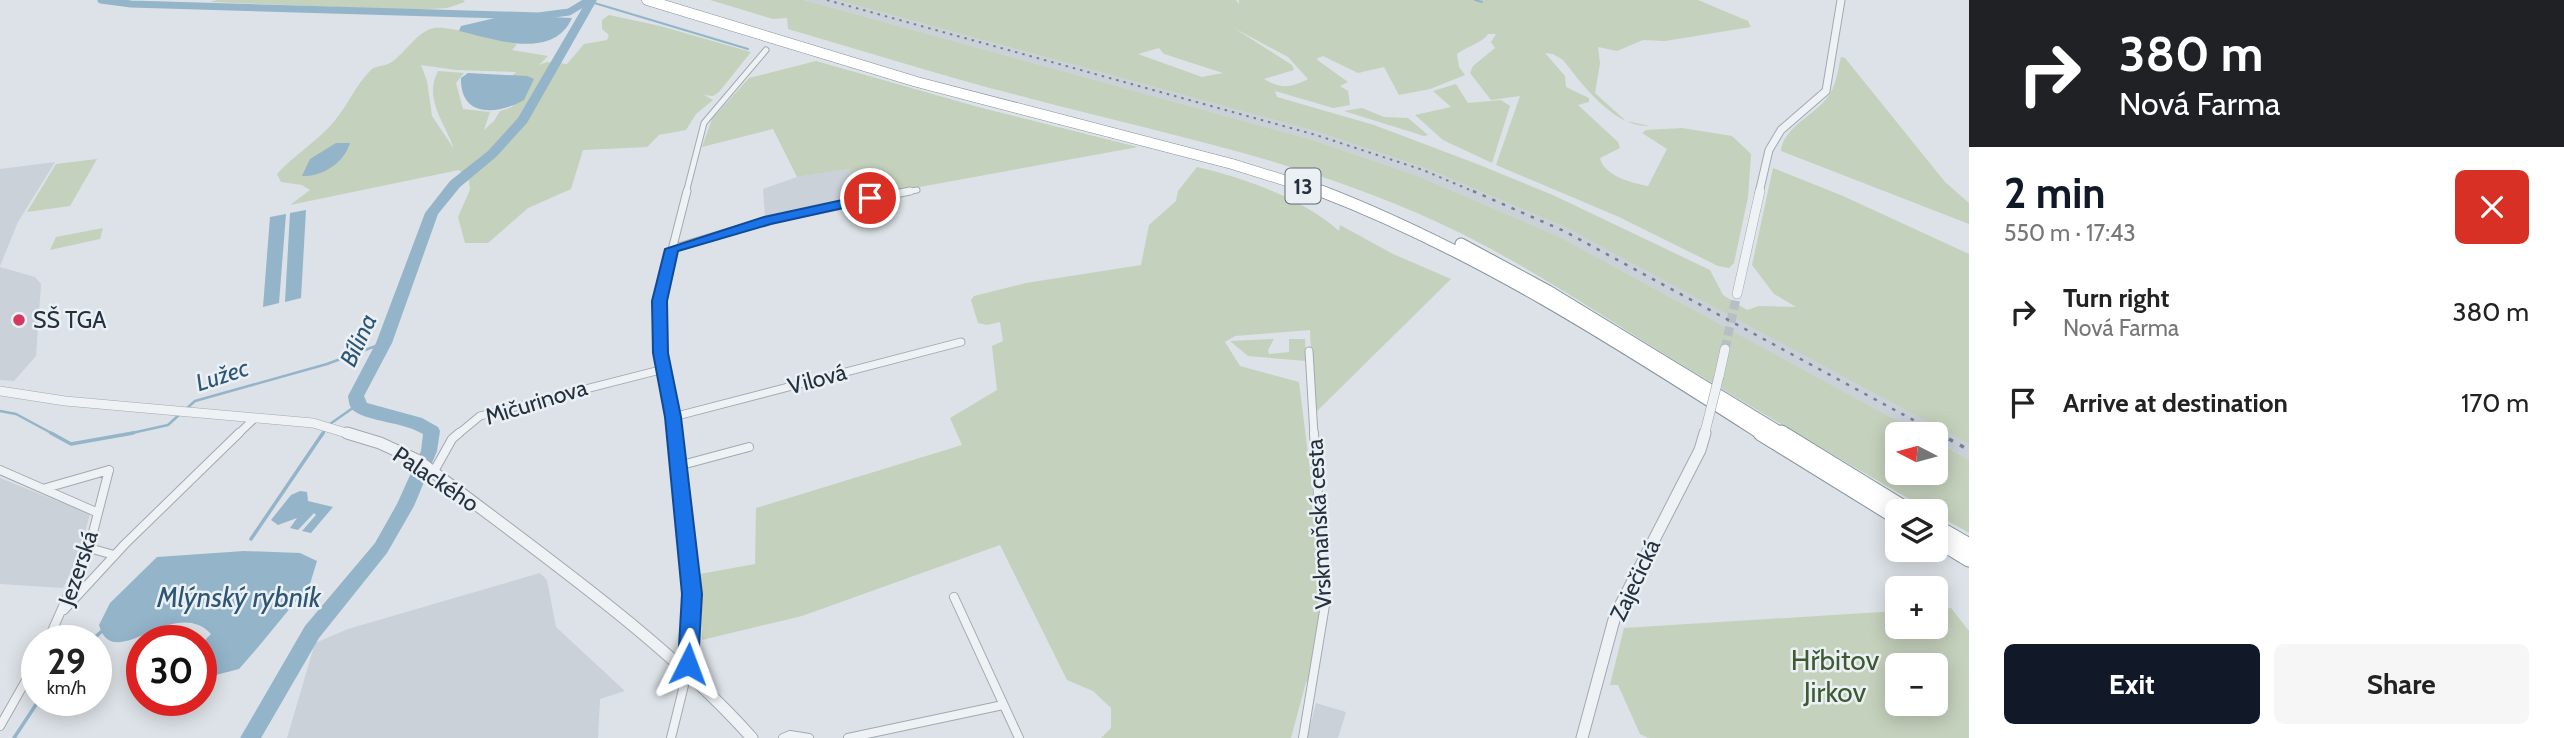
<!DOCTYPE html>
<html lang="en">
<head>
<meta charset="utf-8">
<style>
	body { margin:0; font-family:Cabin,sans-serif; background:#f6f6f6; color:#222; height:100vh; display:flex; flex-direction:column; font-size:26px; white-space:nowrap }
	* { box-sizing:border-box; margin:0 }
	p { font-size:23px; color:#767676 }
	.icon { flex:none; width:38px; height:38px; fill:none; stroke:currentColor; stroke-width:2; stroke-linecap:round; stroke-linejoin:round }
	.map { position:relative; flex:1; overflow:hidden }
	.sheet { display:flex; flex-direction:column; background:#fff; width:595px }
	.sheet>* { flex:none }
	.top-card { background:#202124; color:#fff; overflow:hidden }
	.needle { width:46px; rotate:276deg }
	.tools { position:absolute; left:1885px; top:422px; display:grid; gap:14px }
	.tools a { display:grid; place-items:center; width:63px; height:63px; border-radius:10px; background:#fff; box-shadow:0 4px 18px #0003; font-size:35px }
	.speed { position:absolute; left:21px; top:625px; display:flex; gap:14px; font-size:35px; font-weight:700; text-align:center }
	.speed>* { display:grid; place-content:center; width:91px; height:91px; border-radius:50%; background:#fff; box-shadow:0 4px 18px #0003; line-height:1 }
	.speed small { font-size:18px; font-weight:400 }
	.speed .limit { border:10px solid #d22; background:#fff; color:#111 }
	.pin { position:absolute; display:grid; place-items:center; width:60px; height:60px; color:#fff; margin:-30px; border:4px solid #fff; border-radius:50%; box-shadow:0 2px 7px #0007 }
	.me { position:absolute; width:77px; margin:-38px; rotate:3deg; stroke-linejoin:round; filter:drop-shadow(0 0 5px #0008) }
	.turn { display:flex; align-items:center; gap:24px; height:147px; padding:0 35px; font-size:32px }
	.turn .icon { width:91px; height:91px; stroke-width:2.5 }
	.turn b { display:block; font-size:49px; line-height:60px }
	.round { display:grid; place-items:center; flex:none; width:74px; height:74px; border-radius:10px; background:#f6f6f6 }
	.summary { display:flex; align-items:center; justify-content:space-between; height:119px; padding:0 35px }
	h1 { font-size:42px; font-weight:700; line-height:52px; color:#111827 }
	.primary-button { display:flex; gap:14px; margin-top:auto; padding:14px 35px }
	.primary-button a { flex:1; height:80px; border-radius:10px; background:#111827; color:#fff; font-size:28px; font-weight:700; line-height:80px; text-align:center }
	.primary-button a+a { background:#f6f6f6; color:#222 }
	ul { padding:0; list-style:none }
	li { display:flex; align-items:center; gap:21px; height:91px; padding:0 35px }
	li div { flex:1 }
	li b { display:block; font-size:26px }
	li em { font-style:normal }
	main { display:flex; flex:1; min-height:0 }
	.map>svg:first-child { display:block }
</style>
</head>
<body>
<main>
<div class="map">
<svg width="1969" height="738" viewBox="0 0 1969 738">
	<rect width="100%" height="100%" fill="#dce2e7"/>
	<!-- built -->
	<path fill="#cad1d9" d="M804 0H837L1318 132 1425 168 1567 228 1712 304 1969 444V460L1936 441V434H1922L1558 236 1418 176 1313 140Z
		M55 162 18 222 0 266V169Z
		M849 169 865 197 767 219 765 217 763 189 797 177Z
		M0 267 35 277 41 284 36 356 14 381 0 380Z
		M0 478 90 514 79 555 63 588 0 584Z
		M540 573 547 580 556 627 625 691 600 699 598 738H287L315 643 348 629Z
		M1316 703 1346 712 1338 738H1307Z"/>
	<!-- green -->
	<path fill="#c4d1bc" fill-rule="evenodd" d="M217 0H463L465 2 447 8 413 10 210 2Z
		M710 0H804L1313 140 1418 176 1558 236 1922 434H1897V472H1936V441L1969 460V533C1875 480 1775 421 1679 363 1599 314 1522 261 1437 222 1308 162 1169 135 1032 99 950 78 869 53 788 29L787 18 773 19Z
		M837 0H1236L1239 4V0H1698L1748 21 1751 27 1665 41 1643 40 1617 51 1598 47 1600 63 1595 93 1626 121 1650 126C1614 128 1583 85 1563 60L1553 54 1545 53 1565 76 1566 87 1589 98V102L1578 105 1618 142 1620 148 1600 158C1604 176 1632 183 1648 186L1667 149 1642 133 1646 130 1682 128 1732 136 1751 154 1748 197 1734 263 1729 268 1718 266 1619 217 1496 165 1520 96 1491 100 1470 73 1473 66 1495 48 1491 42 1496 34H1488C1481 44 1467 46 1457 54L1459 67 1465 75 1430 89 1399 95 1384 67 1358 73 1323 56 1316 59 1348 82 1340 86 1348 91 1350 105 1333 108 1275 91 1277 97 1374 125 1477 164 1555 196 1710 270 1723 295 1747 310 1759 306 1796 307 1774 294 1752 265 1773 168 1843 196 1969 254V444L1567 228 1425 168 1318 132ZM1234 28 1288 57 1308 79C1291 88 1281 89 1264 79L1294 70 1292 65ZM1159 48 1164 54 1223 73 1202 77 1138 54Z
		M609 15 660 26 751 52 719 92 713 96 704 95 713 100 696 114 686 130 659 135 647 147 583 150 571 189 528 208 488 243H465L458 217 470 190 469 180 459 170 290 205 310 190 302 185 281 182 277 174C294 155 322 138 336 119 348 104 356 85 370 71 375 65 383 67 390 63 402 57 418 30 434 28 453 26 493 40 517 44L512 50 548 56 539 65 547 62 567 64 584 44 607 40 609 35 602 29V20ZM421 65 456 70 516 72 512 76H527L512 107 500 111 494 121 484 130 490 112 463 109 456 83 464 73 438 71C423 99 446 124 454 149L432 116 427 81Z
		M1841 57 1845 58 1945 182 1969 203V224L1781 151C1783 128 1814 115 1827 98 1836 88 1838 69 1841 57Z
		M816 61 982 108 1138 147 865 197 849 169 797 177 773 129 702 147 712 119 749 78Z
		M1456 84 1468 103 1501 100 1510 106 1492 163 1443 140 1415 115 1451 107 1433 91Z
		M1362 108 1384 117 1408 118 1428 135 1424 136 1344 111Z
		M97 159 70 206 27 212 56 164Z
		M1197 167C1245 178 1303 199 1339 231L1340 225 1393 254 1451 279 1314 414 1310 330 1235 336 1225 342 1240 366 1299 382 1313 495 1317 578 1319 615 1313 680 1306 682 1291 738H1101L1111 728V708L1093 691 1067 680 1000 545 802 616 702 640 700 574 755 564 756 508 962 445 950 418 997 390 992 346 1003 341 1000 322 987 325 978 323 971 300 974 296 1026 283 1141 265 1149 225 1176 201 1178 191Z
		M103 228 100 239 50 250 56 237Z
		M1274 339 1268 350 1269 354 1289 352V339H1305L1306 361 1248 356 1230 341Z
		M1951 608 1969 631V738H1649L1640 734 1618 685H1610L1624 628 1897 611V626H1936V609ZM1897 665H1936V704H1897Z"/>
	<!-- water -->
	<path fill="#94b4ca" d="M508 15 572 18C553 61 494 39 459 31L461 26Z
		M468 73 527 76 534 79 524 100C497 115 460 118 461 78Z
		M336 143H350C344 163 322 177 302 176L310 159Z
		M306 210 301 298 285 302 290 213Z
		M286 214 279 303 263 307 270 217Z
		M300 491 307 492 308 501 333 507 311 533 302 531 316 515 314 513 298 530 290 528 297 518 278 525 271 520 291 495Z
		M244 551 300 553 317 561 310 584 259 646 239 669 212 676 201 667V644L211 634C173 594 114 676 99 625L110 603 157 557Z"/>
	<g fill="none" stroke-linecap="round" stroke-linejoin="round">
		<!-- stream-far2 -->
		<path stroke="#94b4ca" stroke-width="2" d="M1475 0 1482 2
			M591 2 748 49"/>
		<!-- stream-far1 -->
		<path stroke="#94b4ca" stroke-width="2.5" d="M186 409 195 401 327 364 384 343
			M0 411 16 414 55 435
			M330 424 357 405
			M123 435 168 425 181 413
			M322 435 326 429"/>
		<!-- stream -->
		<path stroke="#94b4ca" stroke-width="3.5" d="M51 433 71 444 133 433
			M251 539 323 433
			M92 640 102 631
			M14 738 39 700"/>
		<!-- canal -->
		<path stroke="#94b4ca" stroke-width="7" d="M101 0 131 4 538 16 569 12 589 0"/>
		<!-- river -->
		<path fill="#94b4ca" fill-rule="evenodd" d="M587 0H597L527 123 496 157 460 187 438 214 392 343 364 396 367 403 422 418 438 427 440 431 437 451 414 506 387 553 319 638 261 738H240L305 626 375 543 397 504 421 451 423 434C403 422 370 422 354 411 349 407 349 402 348 396L376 343 425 213 450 181 488 151 518 118Z"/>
		<!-- tertiary-tunnel -->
		<path stroke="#b7bfc5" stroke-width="9" stroke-dasharray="9 4.5" stroke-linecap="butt" d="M1725 349 1737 294"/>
		<defs>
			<path id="minor-far2" d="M686 193 704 123 766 50
				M901 193 917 190"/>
			<path id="minor-far1" d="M672 249 769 220 910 191
				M1309 351 1314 435
				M673 417 961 342
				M237 435 255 418
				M457 435 480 416 664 369
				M675 435 661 353 659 301 687 191"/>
			<path id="minor" d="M678 466 749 447
				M0 470 96 512
				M433 473 452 439 459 433
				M46 488 109 470
				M89 548 114 555
				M954 597 1019 738
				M64 610 125 544 239 433
				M48 640 89 548 109 470
				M0 726 37 661
				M671 738 687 673 692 594 675 433
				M783 738 790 735 809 738
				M848 738 1003 705
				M1303 738 1325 605 1314 433"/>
			<path id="tertiary-far2" d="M1759 193 1769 150 1781 130 1826 91 1841 0"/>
			<path id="tertiary-far1" d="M1737 294 1760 191
				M1719 376 1725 349
				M0 391 65 401 313 423 353 435
				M1704 435 1706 428"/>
			<path id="tertiary" d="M347 433 380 443 419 461C530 547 659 634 752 738
				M1582 738 1615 616 1700 450 1705 433"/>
			<path id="trunk-far2" d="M647 0 917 82 1232 164 1325 193"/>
			<path id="trunk-far1" d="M1321 191C1479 252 1621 344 1763 435
				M1461 244 1548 291 1784 435"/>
			<path id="trunk" d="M1761 433 1897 517
				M1781 433 1908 511
				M1936 527 1969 546
				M1936 539 1969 559"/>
		</defs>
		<!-- minor-far2 casing -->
		<use href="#minor-far2" stroke="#a1a9b1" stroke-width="7"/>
		<!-- minor-far1 casing -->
		<use href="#minor-far1" stroke="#a1a9b1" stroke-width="9"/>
		<!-- minor casing -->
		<use href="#minor" stroke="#a1a9b1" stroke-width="10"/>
		<!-- tertiary-far2 casing -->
		<use href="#tertiary-far2" stroke="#a1a9b1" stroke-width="9"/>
		<!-- tertiary-far1 casing -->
		<use href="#tertiary-far1" stroke="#a1a9b1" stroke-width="10"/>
		<!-- tertiary casing -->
		<use href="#tertiary" stroke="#a1a9b1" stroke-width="13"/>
		<!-- trunk-far2 casing -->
		<use href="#trunk-far2" stroke="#83919e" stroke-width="11"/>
		<!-- trunk-far1 casing -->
		<use href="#trunk-far1" stroke="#83919e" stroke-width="13"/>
		<!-- trunk casing -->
		<use href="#trunk" stroke="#83919e" stroke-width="17"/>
		<!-- minor-far2 -->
		<use href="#minor-far2" stroke="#eff2f5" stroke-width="5"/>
		<!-- minor-far1 -->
		<use href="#minor-far1" stroke="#eff2f5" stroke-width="7"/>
		<!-- minor -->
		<use href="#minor" stroke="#eff2f5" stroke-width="8"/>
		<!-- tertiary-far2 -->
		<use href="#tertiary-far2" stroke="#eff2f5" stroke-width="7"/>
		<!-- tertiary-far1 -->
		<use href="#tertiary-far1" stroke="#eff2f5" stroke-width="9"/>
		<!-- tertiary -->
		<use href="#tertiary" stroke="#eff2f5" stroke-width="11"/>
		<!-- trunk-far2 -->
		<use href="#trunk-far2" stroke="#fff" stroke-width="10"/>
		<!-- trunk-far1 -->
		<use href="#trunk-far1" stroke="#fff" stroke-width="11"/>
		<!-- trunk -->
		<use href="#trunk" stroke="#fff" stroke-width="15"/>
		<!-- rail-far2 -->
		<path stroke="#758391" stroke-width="2" stroke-dasharray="2.5 5" stroke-linecap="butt" d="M827 0 1316 135 1423 170 1477 193"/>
		<!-- rail-far1 -->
		<path stroke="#758391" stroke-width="2.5" stroke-dasharray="3.5 7" stroke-linecap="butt" d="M1473 191 1564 231 1941 435"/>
		<!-- rail -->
		<path stroke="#758391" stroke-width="3.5" stroke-dasharray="4.5 8" stroke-linecap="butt" d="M1938 433 1969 450"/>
		<defs>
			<path id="tertiary-bridge" d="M1706 428 1719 376"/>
		</defs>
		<!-- tertiary-bridge casing -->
		<use href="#tertiary-bridge" stroke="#a1a9b1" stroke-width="10" stroke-linecap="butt"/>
		<!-- tertiary-bridge -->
		<use href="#tertiary-bridge" stroke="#eff2f5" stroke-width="9"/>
	</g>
	<!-- route -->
	<path fill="#1a73e8" stroke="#114b97" stroke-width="2" d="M870 194 875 195V201L771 224 678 251 667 301 668 353 681 417 702 594 698 664 695 671 688 673 680 671 678 664 682 594 665 417 653 353 652 301 665 249 764 217Z"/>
	<!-- markers -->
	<circle fill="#d53861" stroke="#ebf0f5" stroke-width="2.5" cx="19" cy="320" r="7"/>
	<g text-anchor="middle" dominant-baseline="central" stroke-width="5" stroke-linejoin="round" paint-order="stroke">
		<!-- shield labels -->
		<rect fill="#ebf0f5" stroke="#606a75" stroke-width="2" x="1285.5" y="168.5" width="35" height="35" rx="5"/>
		<g font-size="21" font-weight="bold" fill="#25313e">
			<text x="1303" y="186">13</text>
		</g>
		<!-- poi labels -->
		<g font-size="23" fill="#25313e" stroke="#ebf0f5" text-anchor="start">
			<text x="33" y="320">SŠ TGA</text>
		</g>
		<!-- street labels -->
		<g font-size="23" fill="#25313e" stroke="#ebf0f5">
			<text transform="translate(817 379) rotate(-15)">Vilová</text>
			<text transform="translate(536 402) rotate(-17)">Mičurinova</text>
			<text transform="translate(436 479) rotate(34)">Palackého</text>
			<text transform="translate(1319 524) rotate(-93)">Vrskmaňská cesta</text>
			<text transform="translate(78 568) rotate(-71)">Jezerská</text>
			<text transform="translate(1635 580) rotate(-65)">Zaječická</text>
		</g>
		<!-- water labels -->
		<g font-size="24" font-style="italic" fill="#2d5574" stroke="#ebf0f5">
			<text transform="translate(358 340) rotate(-65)">Bílina</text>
			<text transform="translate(222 375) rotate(-18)">Lužec</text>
		</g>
		<!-- near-water labels -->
		<g font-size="28" font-style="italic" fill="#2d5574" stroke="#ebf0f5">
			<text x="239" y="597">Mlýnský rybník</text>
		</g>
		<!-- near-park labels -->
		<g font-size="28" fill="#3e5a31" stroke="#ebf0f5">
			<text x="1835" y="660">Hřbitov<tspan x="1835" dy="32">Jirkov</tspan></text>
		</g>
	</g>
</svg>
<div class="tools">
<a><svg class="needle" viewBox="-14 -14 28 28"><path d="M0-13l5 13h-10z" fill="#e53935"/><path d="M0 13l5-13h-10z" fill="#767676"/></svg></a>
<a><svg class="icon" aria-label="layers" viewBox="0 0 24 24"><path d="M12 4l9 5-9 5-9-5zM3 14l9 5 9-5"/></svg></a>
<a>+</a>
<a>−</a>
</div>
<div class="speed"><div>29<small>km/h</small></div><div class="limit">30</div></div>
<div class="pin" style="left:870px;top:198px;background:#d93025"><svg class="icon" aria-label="arrive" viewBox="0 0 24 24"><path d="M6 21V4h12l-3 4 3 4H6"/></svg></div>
<svg class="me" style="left:688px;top:664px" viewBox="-20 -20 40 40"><path d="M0-17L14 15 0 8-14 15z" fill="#1a73e8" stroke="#fff" stroke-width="4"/></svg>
</div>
<section class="sheet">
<div class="top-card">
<div class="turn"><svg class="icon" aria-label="right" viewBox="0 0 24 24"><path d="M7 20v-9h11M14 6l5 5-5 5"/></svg><div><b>380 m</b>Nová Farma</div></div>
</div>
<div class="summary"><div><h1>2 min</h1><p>550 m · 17:43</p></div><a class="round" style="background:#d93025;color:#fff"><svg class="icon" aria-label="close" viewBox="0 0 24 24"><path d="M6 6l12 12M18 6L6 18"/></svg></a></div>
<ul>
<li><svg class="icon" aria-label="right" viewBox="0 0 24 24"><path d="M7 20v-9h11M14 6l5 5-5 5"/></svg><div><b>Turn right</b><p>Nová Farma</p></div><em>380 m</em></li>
<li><svg class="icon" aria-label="arrive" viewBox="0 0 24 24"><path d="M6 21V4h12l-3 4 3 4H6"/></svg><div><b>Arrive at destination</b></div><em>170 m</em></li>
</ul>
<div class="primary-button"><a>Exit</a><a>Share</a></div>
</section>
</main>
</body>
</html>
